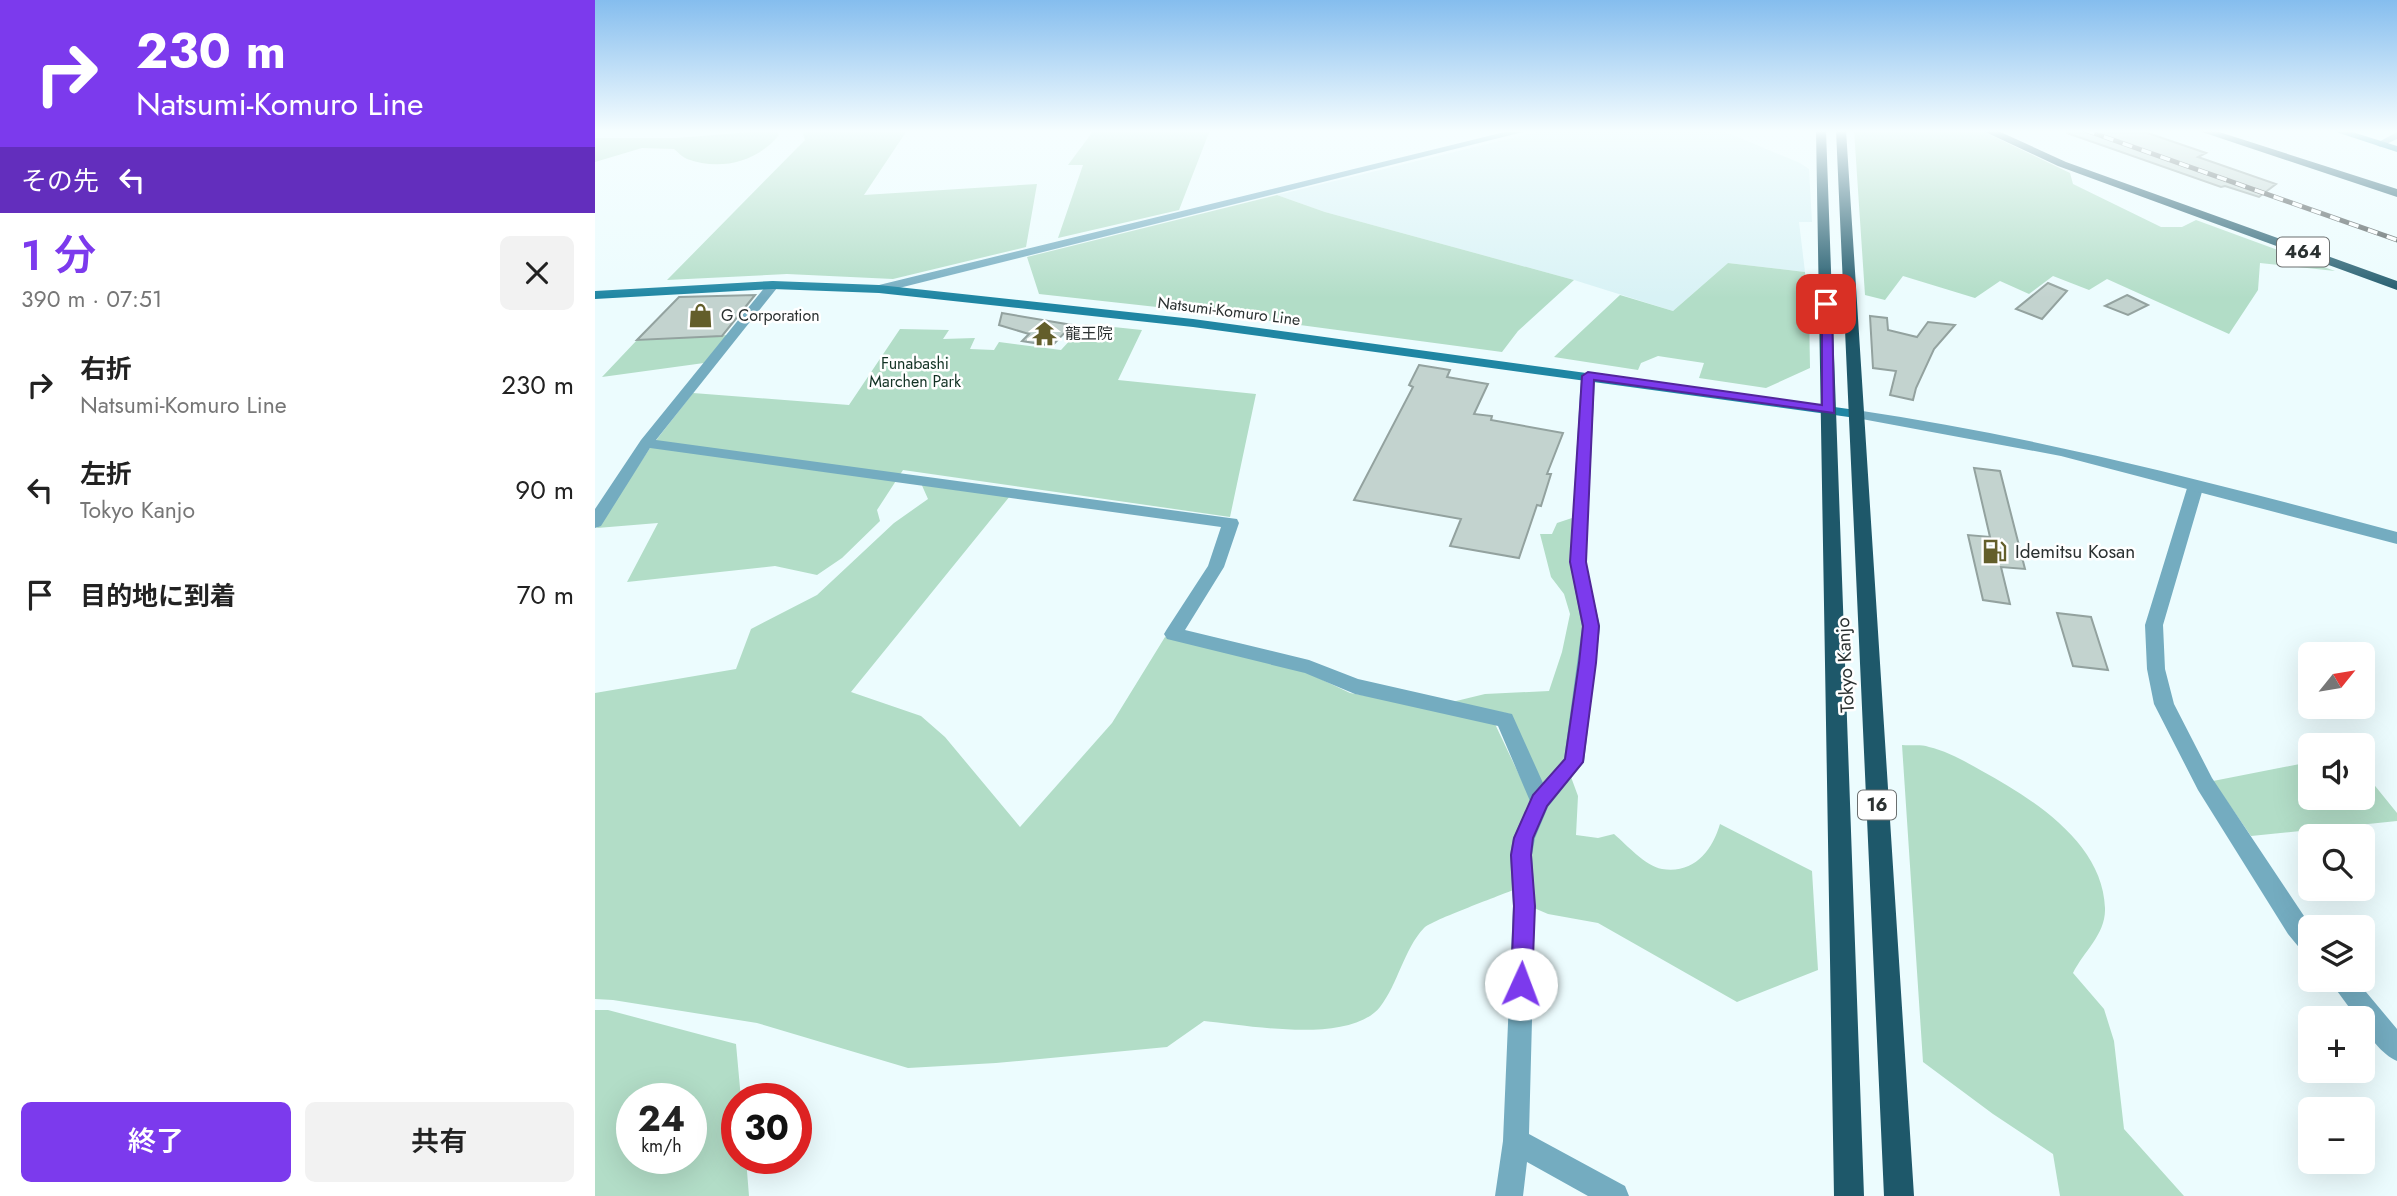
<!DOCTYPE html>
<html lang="ja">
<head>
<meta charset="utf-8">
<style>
	body { margin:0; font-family:Jost,"Noto Sans JP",sans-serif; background:#f2f2f2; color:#222; height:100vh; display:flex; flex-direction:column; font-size:26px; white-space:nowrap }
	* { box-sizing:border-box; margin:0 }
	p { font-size:23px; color:#767676 }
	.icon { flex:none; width:38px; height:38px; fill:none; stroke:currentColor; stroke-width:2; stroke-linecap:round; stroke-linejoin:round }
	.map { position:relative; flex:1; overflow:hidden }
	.drawer { display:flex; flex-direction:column; background:#fff; width:595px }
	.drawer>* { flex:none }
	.top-card { background:#7c3aed; color:#fff; overflow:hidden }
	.needle { width:46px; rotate:60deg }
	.controls { position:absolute; left:1703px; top:642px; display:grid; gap:14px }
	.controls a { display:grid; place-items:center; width:77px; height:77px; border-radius:10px; background:#fff; box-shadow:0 7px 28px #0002; font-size:35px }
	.speed { position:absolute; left:21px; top:1083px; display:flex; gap:14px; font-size:35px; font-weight:700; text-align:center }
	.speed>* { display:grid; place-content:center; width:91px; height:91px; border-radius:50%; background:#fff; box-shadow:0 7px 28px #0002; line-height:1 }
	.speed small { font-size:18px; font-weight:400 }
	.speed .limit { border:10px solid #d22; background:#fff; color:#111 }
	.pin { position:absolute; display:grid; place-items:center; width:60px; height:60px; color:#fff; margin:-30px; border-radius:14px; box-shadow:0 4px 10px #0006 }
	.me { position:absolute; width:77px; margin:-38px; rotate:2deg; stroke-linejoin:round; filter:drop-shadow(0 0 5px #0008) }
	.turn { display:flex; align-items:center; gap:24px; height:147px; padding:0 21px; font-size:32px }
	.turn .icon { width:91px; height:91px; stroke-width:2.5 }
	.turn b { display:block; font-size:49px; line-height:60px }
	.then { display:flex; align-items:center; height:66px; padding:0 21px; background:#0003; gap:14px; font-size:26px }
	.round { display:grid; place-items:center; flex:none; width:74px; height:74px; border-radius:10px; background:#f2f2f2 }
	.head { display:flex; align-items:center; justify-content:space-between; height:119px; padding:0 21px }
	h1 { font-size:42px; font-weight:600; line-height:52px; color:#7c3aed }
	.action { display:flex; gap:14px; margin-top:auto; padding:14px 21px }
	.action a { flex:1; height:80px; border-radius:10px; background:#7c3aed; color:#fff; font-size:28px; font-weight:600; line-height:80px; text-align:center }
	.action a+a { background:#f2f2f2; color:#222 }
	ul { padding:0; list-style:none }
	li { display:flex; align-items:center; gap:21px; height:105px; padding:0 21px }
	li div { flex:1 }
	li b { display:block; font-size:26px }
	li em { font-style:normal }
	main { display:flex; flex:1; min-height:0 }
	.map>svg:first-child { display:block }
</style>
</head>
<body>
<main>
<section class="drawer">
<div class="top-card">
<div class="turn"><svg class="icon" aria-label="right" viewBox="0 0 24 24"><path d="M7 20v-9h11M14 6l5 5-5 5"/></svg><div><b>230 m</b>Natsumi-Komuro Line</div></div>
<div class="then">その先<svg class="icon" aria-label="left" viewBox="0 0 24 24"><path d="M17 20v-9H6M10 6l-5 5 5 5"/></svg></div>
</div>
<div class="head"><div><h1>1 分</h1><p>390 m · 07:51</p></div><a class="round"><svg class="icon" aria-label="close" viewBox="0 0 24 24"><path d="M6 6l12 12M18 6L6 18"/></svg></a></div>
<ul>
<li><svg class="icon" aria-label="right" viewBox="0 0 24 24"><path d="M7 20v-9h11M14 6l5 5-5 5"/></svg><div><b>右折</b><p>Natsumi-Komuro Line</p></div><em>230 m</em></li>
<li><svg class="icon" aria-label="left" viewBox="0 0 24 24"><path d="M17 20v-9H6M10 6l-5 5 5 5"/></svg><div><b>左折</b><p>Tokyo Kanjo</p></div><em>90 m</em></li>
<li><svg class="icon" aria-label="arrive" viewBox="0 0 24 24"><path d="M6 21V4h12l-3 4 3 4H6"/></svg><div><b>目的地に到着</b></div><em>70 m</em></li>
</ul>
<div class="action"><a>終了</a><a>共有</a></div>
</section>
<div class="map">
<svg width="1802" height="1196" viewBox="0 0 1802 1196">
	<rect width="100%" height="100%" fill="#ecfcfe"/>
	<!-- built -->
	<path fill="#d8f2f5" d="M950 130H1126L1205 163 1214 169 1217 222H1204L1210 272 1133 263 1078 311 979 280 730 212 682 195Z"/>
	<!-- green -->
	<path fill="#b2ddc7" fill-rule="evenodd" d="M181 130 184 135C162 162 125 171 92 159 87 157 83 152 79 149L47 148 0 162V138H81Z
		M212 130H368L311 132 269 195 442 184 431 247 298 279 192 274 72 280 210 140 208 134Z
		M499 130H615L584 210 463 238 488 165H473Z
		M1259 130H1385L1475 173 1478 184 1566 227H1587L1601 220 1740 271 1665 263 1663 290 1634 334 1512 279 1494 290 1458 276 1434 294 1405 281 1380 298 1308 276 1290 300 1270 295Z
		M682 195 730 212 979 280 923 331 907 352 607 312 444 294 432 257Z
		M1133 263 1210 272 1214 307 1215 368 1171 388 1104 378 1109 363 1063 356 1046 363 1043 370 959 357 1025 295 1078 311Z
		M490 324 547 330 523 380 661 394 635 517 308 470 282 510 285 521 247 558 222 575 180 566 32 582 63 523 2 528 55 448 98 393 254 405 305 329 354 330 348 339 380 338 375 349 399 350 404 342 466 350Z
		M132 335 109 363 7 377 42 340Z
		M325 481 415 496 256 692 326 716 350 737 425 827 517 723 570 637 713 673 755 693 839 708 900 724 937 802 923 888C907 895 837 920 829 928 809 949 803 984 785 1007 754 1045 652 1025 609 1021L572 1047 401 1063 313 1068 162 1023 18 1000 0 999V693L141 669 156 629 222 595 299 523 333 499Z
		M980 517 990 631 975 757 948 792 915 714 857 702 890 694 954 691 967 652 975 614 969 594 956 577 945 534H957L962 523Z
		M1307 745C1316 746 1326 744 1334 747 1352 751 1371 762 1387 771 1438 799 1508 843 1510 908 1511 934 1489 951 1478 973L1509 1009 1519 1041 1529 1129 1589 1196H1465L1458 1154 1398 1114 1328 1062Z
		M1715 762V798H1768V771L1802 813V821L1656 836 1618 781Z
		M976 777 983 796 981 835 1003 838 1019 834C1032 845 1050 866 1067 869 1099 874 1117 851 1125 824L1217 871 1223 970 1142 1002 1003 923 953 914 939 908 932 856 943 819Z
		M0 1010H13L141 1044 146 1099H142V1158L151 1159 154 1196H0ZM37 1099H96V1158H37Z"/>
	<!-- building -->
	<path fill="#c3d3cf" stroke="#93a29f" stroke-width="2" d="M1472 130H1544L1611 153 1603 157 1681 184 1664 197 1630 186 1626 187 1472 133Z
		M1453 283 1472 291 1447 319 1421 309Z
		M160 295 127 336 42 340 84 297Z
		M1532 295 1553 305 1533 315 1510 306Z
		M407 313 477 325 457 346 427 341 434 334 404 325Z
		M1275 316 1292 318 1293 330 1322 337 1333 322 1360 325 1339 349 1321 388 1318 400 1295 395 1301 371 1278 368Z
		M824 365 855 370 852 377 893 384 879 414 897 416 896 420 968 433 952 474H956L946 506 942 505 924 558 855 546 866 519 759 500 818 387 814 385Z
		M1379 468 1405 471 1430 569 1406 567 1415 604 1388 600 1373 535 1395 537Z
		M1462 613 1496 617 1513 670 1478 666Z"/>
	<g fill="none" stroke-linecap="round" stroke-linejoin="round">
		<!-- minor -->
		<path fill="#74acc0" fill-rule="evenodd" d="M918 130H936L284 293 278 289 284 285Z
			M1802 132V139L1785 147 1780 144Z
			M178 281 184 285 182 288 61 440 642 519 644 523 629 567 590 630 714 660 763 679 917 714 948 783 969 759 987 627 975 563 986 376 993 372 998 373 1000 376 991 563 1005 627 989 762 953 807 940 838 937 855 940 906 934 1134 1030 1186 1034 1196H993L932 1162 928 1196H900L908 1141 918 906 915 855 918 838 935 801 903 726 760 694 710 673 572 639 569 634 572 629 613 566 626 527 55 448 6 526 0 528V509L46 440 174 282Z
			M1601 480 1609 485 1568 625 1570 669 1579 704 1617 778 1717 928 1715 954 1707 951 1693 934 1603 790 1559 704 1552 669 1550 625 1593 485Z
			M1734 980H1761L1802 1029V1061C1789 1056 1768 1033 1768 1018H1762Z"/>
		<!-- tertiary -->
		<path fill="#74acc0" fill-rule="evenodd" d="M1261 410C1445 437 1623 484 1802 532V544L1466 456 1256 417 1254 414Z"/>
		<!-- secondary -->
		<path fill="#1f86a3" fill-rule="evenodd" d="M1735 130H1751L1802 146V152Z
			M178 281 284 285 598 319 1261 410 1268 414 1261 418 598 327 284 293 178 289 0 299V291Z"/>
		<!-- trunk -->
		<path fill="#1e586a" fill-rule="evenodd" d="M1221 130H1231L1269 1196H1239Z
			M1241 130H1251L1319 1196H1289Z
			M1386 130H1401L1471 162 1802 281V290L1463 166Z
			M1601 130H1618L1802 189V197Z"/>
		<defs>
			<path id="rail" d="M1490 130 1802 240"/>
		</defs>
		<!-- rail casing -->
		<use href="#rail" stroke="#495151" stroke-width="5"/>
		<!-- rail -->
		<use href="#rail" stroke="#fff" stroke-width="3.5" stroke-dasharray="10" stroke-linecap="butt"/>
	</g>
	<!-- sky -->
	<linearGradient id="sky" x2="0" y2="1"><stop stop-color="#85bdee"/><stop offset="0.44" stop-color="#f6feff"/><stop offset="1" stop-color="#f6feff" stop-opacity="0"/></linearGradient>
	<rect width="1802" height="298" fill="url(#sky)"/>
	<!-- route -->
	<path fill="#7c3aed" stroke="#51269a" stroke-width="2" d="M1227 302 1237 304 1239 413 999 380 991 562 1004 626 1001 663 988 762 952 806 938 838 936 855 940 906 937 984 934 992 926 995 919 992 916 984 919 906 916 855 919 838 938 795 970 759 984 663 988 626 975 562 987 376 993 372 1227 405Z"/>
	<!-- icons -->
	<defs>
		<symbol id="shop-bare" viewBox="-9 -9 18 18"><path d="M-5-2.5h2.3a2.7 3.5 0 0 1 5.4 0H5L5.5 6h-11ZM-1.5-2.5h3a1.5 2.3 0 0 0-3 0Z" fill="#635e2a" stroke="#fff" stroke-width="2.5" paint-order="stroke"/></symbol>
		<symbol id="temple-bare" viewBox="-9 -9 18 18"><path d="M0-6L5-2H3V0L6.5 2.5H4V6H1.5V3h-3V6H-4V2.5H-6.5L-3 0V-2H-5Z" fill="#635e2a" stroke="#fff" stroke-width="2.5" paint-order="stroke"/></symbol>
		<symbol id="fuel-bare" viewBox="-9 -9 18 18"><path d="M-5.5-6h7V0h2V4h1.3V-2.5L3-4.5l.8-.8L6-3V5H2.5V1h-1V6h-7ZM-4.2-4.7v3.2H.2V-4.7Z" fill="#635e2a" stroke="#fff" stroke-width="2.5" paint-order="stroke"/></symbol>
	</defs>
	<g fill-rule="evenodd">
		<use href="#shop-bare" x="88" y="298" width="35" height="35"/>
		<use href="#temple-bare" x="432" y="316" width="35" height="35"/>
		<use href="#fuel-bare" x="1382" y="534" width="35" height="35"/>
	</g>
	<g text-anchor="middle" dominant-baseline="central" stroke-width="5" stroke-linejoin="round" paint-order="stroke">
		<!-- far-street labels -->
		<g font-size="16" fill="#2b3131" stroke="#fff">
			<text transform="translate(634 311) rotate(7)">Natsumi-Komuro Line</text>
		</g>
		<!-- far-poi labels -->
		<g font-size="16" fill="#2b3131" stroke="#fff" text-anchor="start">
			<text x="126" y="315">G Corporation</text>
			<text x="470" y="333">龍王院</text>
		</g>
		<!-- far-park labels -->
		<g font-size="16" fill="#123224" stroke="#fff">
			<text x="320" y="363">Funabashi<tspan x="320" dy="18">Marchen Park</tspan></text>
		</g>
		<!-- shield labels -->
		<g fill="#fff" stroke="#6b6f6f" stroke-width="2">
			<rect x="1682" y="237.5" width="52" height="29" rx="5"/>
			<rect x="1263" y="790.5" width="38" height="29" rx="5"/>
		</g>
		<g font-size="18" font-weight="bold" fill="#2b3131">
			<text x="1708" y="252">464</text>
			<text x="1282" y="805">16</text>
		</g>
		<!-- poi labels -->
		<g font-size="19" fill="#2b3131" stroke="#fff" text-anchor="start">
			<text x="1420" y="551">Idemitsu Kosan</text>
		</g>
		<!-- street labels -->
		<g font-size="19" fill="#2b3131" stroke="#fff">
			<text transform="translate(1250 665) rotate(-93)">Tokyo Kanjo</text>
		</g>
	</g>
</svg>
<div class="controls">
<a><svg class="needle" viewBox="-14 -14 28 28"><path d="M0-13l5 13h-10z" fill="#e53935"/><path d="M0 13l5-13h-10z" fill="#767676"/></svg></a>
<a><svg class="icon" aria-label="sound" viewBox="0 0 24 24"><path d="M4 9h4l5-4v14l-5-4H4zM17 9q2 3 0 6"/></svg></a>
<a><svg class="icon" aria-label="search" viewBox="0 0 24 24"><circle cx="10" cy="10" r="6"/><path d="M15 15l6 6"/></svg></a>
<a><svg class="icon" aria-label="layers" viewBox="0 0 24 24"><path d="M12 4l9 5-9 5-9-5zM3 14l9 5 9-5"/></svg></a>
<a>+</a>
<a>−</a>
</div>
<div class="speed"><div>24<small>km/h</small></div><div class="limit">30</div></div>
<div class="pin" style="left:1231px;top:304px;background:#d93025"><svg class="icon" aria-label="arrive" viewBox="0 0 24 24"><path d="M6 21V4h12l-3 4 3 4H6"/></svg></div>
<svg class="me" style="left:926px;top:984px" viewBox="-20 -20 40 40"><circle r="19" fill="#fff"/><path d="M0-13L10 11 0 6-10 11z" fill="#7c3aed"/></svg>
</div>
</main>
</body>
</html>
